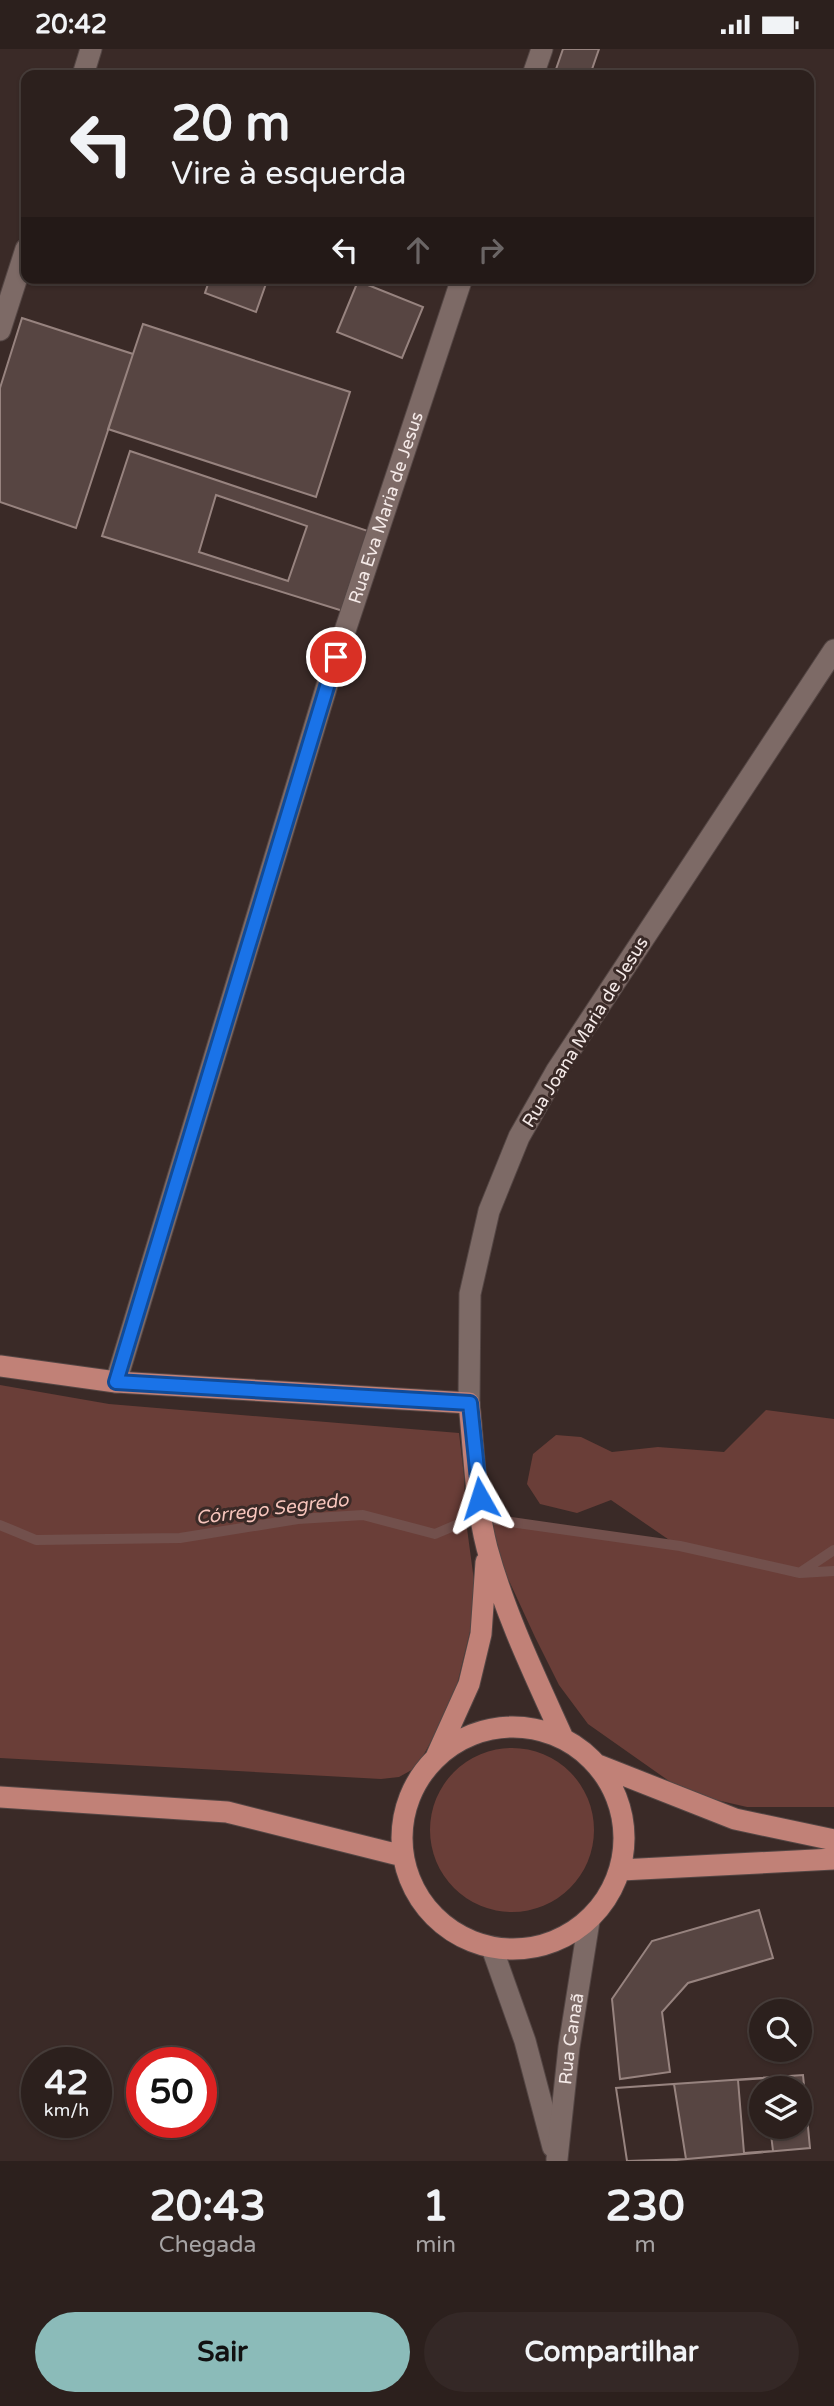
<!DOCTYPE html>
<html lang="pt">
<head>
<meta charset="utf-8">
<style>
	body { margin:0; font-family:"Varela Round",sans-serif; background:#342826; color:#f1f3f6; height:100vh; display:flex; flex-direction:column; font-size:26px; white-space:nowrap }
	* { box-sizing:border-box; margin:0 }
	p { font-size:23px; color:#a6a3a4 }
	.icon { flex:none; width:38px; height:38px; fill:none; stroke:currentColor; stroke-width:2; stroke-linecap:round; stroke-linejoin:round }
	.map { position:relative; height:2112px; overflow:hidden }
	.drawer { display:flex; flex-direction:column; background:#2c201d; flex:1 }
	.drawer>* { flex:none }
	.banner { position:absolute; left:21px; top:21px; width:793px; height:214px; border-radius:14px; box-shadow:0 2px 5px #0004,0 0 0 2px #483e3b; background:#2c201d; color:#f1f3f6; overflow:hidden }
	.buttons { position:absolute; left:749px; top:1950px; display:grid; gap:14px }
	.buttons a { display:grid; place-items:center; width:63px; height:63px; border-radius:50%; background:#2c201d; box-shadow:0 2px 5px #0004,0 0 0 2px #483e3b; font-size:35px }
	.speed { position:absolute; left:21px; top:1998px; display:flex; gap:14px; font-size:35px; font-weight:700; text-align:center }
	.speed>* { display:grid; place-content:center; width:91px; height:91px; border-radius:50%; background:#2c201d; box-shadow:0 2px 5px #0004,0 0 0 2px #483e3b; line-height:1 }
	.speed small { font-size:18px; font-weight:400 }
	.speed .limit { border:10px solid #d22; background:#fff; color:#111 }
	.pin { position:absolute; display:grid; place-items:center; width:60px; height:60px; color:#fff; margin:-30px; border:4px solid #fff; border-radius:50%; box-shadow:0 2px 7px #0007 }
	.me { position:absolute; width:77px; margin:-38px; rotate:354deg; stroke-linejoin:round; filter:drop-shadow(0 0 5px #0008) }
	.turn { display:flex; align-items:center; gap:24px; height:147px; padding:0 35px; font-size:32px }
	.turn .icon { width:91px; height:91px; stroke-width:2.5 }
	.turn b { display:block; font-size:49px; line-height:60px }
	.lanes { display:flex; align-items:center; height:66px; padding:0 35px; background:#0003; justify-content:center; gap:35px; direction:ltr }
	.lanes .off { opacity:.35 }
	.eta { display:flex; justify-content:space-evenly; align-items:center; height:119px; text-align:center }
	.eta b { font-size:42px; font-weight:700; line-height:49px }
	.primary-button { display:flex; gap:14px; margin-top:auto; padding:14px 35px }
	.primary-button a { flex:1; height:80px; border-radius:42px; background:#8bbbb9; color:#111; font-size:28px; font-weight:700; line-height:80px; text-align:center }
	.primary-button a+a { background:#342826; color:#f1f3f6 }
	.status { display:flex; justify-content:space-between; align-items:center; height:49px; padding:0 35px; background:#2c201d; direction:ltr }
	.status svg { height:19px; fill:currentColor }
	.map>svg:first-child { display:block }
</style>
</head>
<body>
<div class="status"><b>20:42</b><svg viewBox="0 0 49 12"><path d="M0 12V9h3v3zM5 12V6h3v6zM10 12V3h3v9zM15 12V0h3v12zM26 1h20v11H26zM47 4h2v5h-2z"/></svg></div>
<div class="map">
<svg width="834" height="2112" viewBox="0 0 834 2112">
	<rect width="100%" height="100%" fill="#3a2a27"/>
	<!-- green -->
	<path fill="#6a3e38" d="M0 1336 109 1355 459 1384 464 1427 466 1472 477 1554 453 1652 417 1718 399 1728 381 1730 0 1709Z
		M766 1361 834 1370V1758H747L686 1744 588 1675 559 1636 535 1588 498 1508 489 1473 678 1497 611 1451 577 1464 540 1455 527 1435 533 1405 556 1386 581 1388 612 1403 658 1398 724 1403Z
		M430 1781a82 82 0 1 1 164 0a82 82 0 1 1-164 0Z"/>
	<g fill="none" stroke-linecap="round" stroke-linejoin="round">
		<!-- stream -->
		<path stroke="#72504c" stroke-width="10" d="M0 1476 36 1491 180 1489 298 1470 363 1466 435 1485 475 1468 680 1497 800 1524 834 1522
			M801 1523 834 1501"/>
	</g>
	<!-- building -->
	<path fill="#574542" stroke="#97837f" stroke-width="2" fill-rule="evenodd" d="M563 0H599L590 26H554Z
		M210 229H268L256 263 205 244Z
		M358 232 423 258 402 309 337 283Z
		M22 269 133 305 76 479 0 453V339Z
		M143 275 350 343 316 448 108 380Z
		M130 402 371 483 343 562 102 487Z
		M216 446 307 477 288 532 199 503Z
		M759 1861 773 1909 688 1934 662 1963 670 2023 620 2030 612 1950 652 1892Z
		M803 2026 810 2099 665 2112H627L616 2039ZM761 2039H800V2077H761Z
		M766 2029 767 2039H761V2077H770L773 2102 744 2104 738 2031Z
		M674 2035 686 2110 627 2112 616 2039Z"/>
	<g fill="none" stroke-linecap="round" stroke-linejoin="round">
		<defs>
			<g id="minor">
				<path d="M83 26 91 0"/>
				<path d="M533 26 542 0"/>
				<path d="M0 281 26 200"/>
				<path id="s1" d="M116 1333 328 633 462 229"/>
				<path d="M469 1354 470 1245 489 1162 519 1088 557 1021 834 601"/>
				<path d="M492 1899 525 1992 553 2098"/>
				<path id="s2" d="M557 2110 569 1998 589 1872"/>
			</g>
			<path id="major" d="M0 1317 116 1333 469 1354C474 1401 475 1452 487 1499 505 1565 535 1627 563 1689
				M402 1789a111 111 0 1 1 222 0a111 111 0 1 1-222 0Z
				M437 1706 469 1635 481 1585 486 1513
				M598 1716 735 1770 834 1791
				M0 1748 227 1763 403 1807
				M621 1821 834 1810"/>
		</defs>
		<!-- minor casing -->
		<use href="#minor" stroke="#544644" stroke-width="23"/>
		<!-- major casing -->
		<use href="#major" stroke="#544644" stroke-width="23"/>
		<!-- minor -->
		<use href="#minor" stroke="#7d6a66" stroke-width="21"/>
		<!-- major -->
		<use href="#major" stroke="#c18177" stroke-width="21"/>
	</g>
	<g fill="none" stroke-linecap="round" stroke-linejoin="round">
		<defs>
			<path id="route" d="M336 608 116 1333 470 1354 480 1449"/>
		</defs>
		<!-- route casing -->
		<use href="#route" stroke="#114b97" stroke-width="18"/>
		<!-- route -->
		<use href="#route" stroke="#1a73e8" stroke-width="12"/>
	</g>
	<g text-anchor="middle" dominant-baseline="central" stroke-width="6" stroke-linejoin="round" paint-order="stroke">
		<!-- street labels -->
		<g font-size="18" fill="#f4e9e7" stroke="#3a2a27">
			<text stroke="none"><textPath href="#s1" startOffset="915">Rua Eva Maria de Jesus</textPath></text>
			<text transform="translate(585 983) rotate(-58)">Rua Joana Maria de Jesus</text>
			<text stroke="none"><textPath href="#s2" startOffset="121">Rua Canaã</textPath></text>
		</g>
		<!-- water labels -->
		<g font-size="19" font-style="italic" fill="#f7c5bc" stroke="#3a2a27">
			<text transform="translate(272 1460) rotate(-7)">Córrego Segredo</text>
		</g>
	</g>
</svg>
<div class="buttons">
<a><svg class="icon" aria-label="search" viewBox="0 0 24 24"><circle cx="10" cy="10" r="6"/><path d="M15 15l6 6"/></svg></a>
<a><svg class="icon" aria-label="layers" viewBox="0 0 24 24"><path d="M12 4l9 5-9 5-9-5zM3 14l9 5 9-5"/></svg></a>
</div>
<div class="speed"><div>42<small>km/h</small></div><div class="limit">50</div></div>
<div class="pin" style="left:336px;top:608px;background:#d93025"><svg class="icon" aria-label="arrive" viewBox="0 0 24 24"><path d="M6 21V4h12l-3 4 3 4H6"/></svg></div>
<svg class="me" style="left:480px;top:1449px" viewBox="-20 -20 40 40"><path d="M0-17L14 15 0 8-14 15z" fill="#1a73e8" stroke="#fff" stroke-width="4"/></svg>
<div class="banner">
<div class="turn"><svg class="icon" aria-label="left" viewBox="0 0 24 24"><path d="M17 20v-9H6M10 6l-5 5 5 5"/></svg><div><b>20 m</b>Vire à esquerda</div></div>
<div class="lanes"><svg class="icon" aria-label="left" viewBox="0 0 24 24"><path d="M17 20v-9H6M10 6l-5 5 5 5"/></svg><svg class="icon off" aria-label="ahead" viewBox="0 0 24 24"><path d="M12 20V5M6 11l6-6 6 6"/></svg><svg class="icon off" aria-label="right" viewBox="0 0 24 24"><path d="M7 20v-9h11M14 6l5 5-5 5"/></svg></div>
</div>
</div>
<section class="drawer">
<div class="eta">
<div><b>20:43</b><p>Chegada</p></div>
<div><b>1</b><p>min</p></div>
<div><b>230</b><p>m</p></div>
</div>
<div class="primary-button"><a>Sair</a><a>Compartilhar</a></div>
</section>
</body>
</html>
